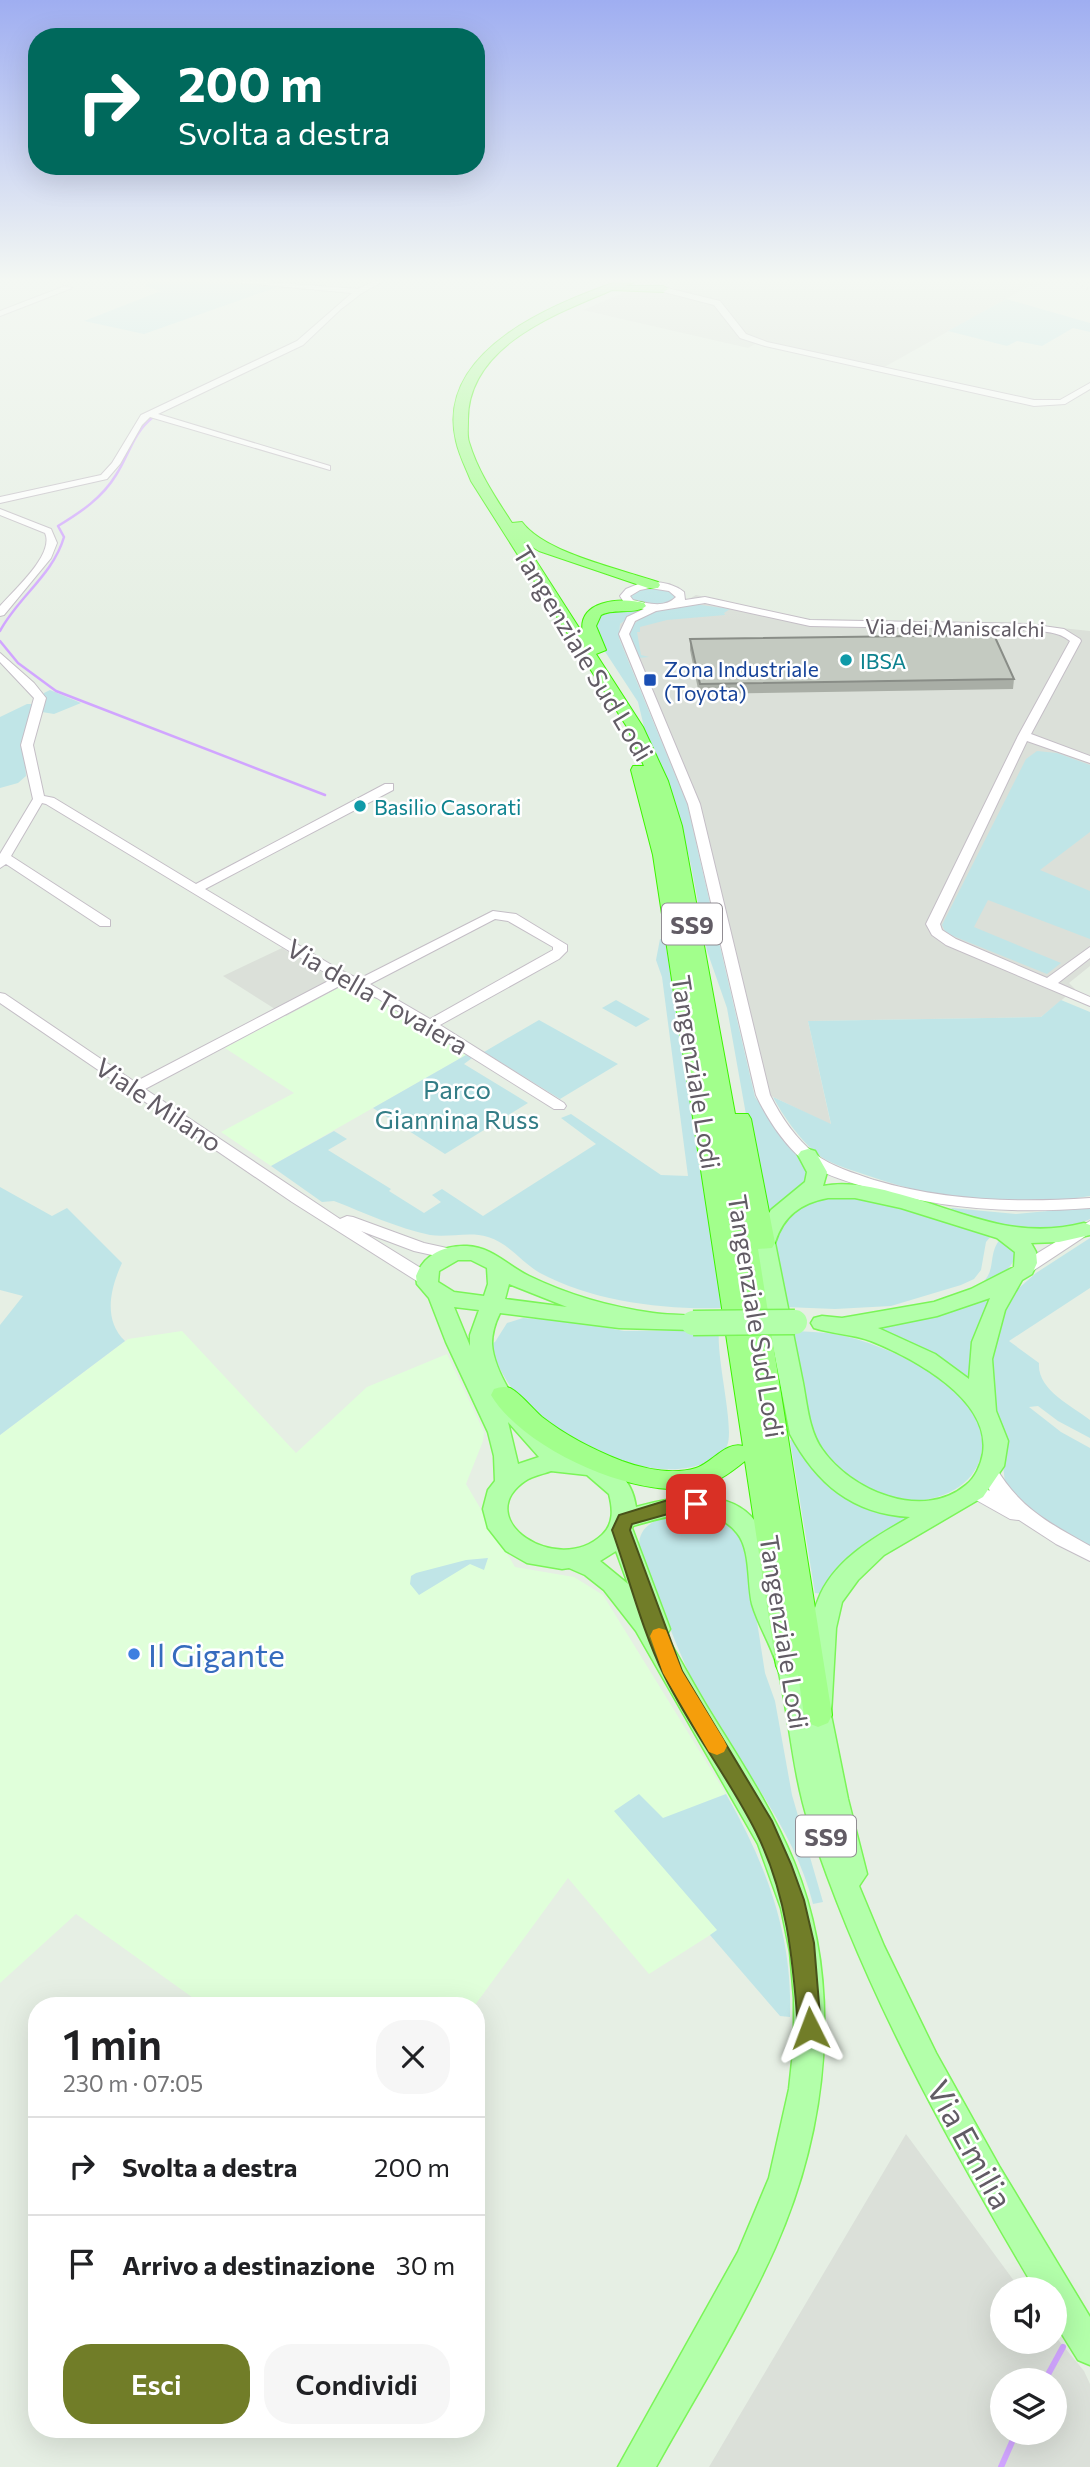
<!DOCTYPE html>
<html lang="it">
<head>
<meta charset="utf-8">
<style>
	body { margin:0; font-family:Commissioner,sans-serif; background:#f6f6f6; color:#202124; height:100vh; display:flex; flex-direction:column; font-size:26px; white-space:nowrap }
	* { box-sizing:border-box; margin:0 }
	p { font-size:23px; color:#757577 }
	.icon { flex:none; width:38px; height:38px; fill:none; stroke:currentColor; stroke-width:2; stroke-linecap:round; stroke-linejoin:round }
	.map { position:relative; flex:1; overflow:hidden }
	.panel { position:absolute; left:28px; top:1997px; width:457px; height:441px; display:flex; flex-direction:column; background:#fff; border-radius:28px; box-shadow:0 7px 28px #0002 }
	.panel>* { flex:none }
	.top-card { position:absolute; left:28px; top:28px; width:457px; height:147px; border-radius:28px; box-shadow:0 7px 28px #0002; background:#00695c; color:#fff; overflow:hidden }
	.controls { position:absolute; left:990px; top:2277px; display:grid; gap:14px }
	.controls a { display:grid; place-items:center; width:77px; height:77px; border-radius:50%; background:#fff; box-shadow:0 7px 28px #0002; font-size:35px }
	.pin { position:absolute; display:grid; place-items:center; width:60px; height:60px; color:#fff; margin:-30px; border-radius:14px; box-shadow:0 4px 10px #0006 }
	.me { position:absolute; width:77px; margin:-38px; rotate:357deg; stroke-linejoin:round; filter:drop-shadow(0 0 5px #0008) }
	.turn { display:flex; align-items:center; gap:24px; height:147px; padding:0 35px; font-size:32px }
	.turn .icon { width:91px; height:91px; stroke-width:2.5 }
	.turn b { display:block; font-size:49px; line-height:60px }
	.round { display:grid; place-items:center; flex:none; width:74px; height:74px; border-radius:28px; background:#f6f6f6 }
	.summary { display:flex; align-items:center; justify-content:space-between; height:119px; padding:0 35px }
	h1 { font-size:42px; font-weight:600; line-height:52px }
	.cta { display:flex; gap:14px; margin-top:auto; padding:14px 35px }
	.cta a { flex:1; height:80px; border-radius:28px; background:#717d28; color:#fff; font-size:28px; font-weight:600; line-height:80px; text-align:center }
	.cta a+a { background:#f6f6f6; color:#202124 }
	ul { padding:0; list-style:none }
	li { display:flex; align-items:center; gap:21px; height:98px; padding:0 35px; border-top:2px solid #e0e0e0 }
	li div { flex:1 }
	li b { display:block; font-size:26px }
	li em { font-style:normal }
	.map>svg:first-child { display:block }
</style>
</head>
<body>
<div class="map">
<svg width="1090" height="2467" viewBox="0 0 1090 2467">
	<rect width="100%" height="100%" fill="#e6efe4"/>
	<!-- commercial -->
	<path fill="#e0ffda" d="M340 987H346L369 1001 376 998 466 1055 271 1166 221 1132 294 1093 225 1048Z
		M182 1331 296 1453 367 1387 447 1354 484 1432 483 1441 466 1484 515 1567 574 1577 603 1595 726 1794 663 1819 718 1930 649 1974 568 1878 475 2005H203L76 1914 0 1983V1435L128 1339Z"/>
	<!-- industrial -->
	<path fill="#dbe0d9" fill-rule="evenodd" d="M670 279H1050L1037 287 1029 286 879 370 755 344 748 348 583 310 628 291 660 292 675 286Z
		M696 595 809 620 1032 625 1090 631V966L1069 983 1075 989 1041 1017 808 1021 831 1125 753 1087 703 864 655 724 619 638 620 624 638 611 678 605Z
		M282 948 346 987H340L286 1016 223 976Z
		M906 2134 1020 2289H1003V2342H1055V2336L1084 2371 1090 2384V2467H709ZM1055 2380V2432H1003V2380Z"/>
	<!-- green -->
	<path fill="#c0e5e7" d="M156 279 277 287 144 334 84 321 161 291 145 286Z
		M1006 299 1090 323V332L1073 328 1042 346 1017 341 1007 346 948 331Z
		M648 587 669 591 675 597 674 600 665 605 630 601V592Z
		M694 604 730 609 724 613 725 615 667 620 640 627V632H637L641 655 649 657 638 658 629 633C635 612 674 606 694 604Z
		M627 608 638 611 620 624 619 638 687 804 755 1097 807 1166 808 1180C796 1191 780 1209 763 1210L727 1008 707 951 691 865 676 805 645 731 638 702 602 647 593 627 602 612Z
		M50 690 81 703 54 714 42 712 44 693Z
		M27 704H33L24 746 26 776 18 783 0 788V717Z
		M1037 751 1057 753 1090 765V832L1040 870 1090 891V939L988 900 974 927 1061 963 1047 974 953 936 945 931 942 925 1026 759Z
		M660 939 665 940 722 1308C663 1310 592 1301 540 1273 521 1262 510 1244 488 1237 469 1231 449 1238 430 1235 397 1228 365 1213 334 1201L322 1202 271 1166 334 1131 347 1139 328 1150 391 1189 389 1191 424 1213 441 1202 432 1195 442 1189 483 1216 596 1144 561 1118 571 1114 661 1175 688 1176 662 977 656 960Z
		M616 1000 650 1019 636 1027 602 1008Z
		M1061 1000 1090 1012V1196C1013 1210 936 1200 863 1174 848 1169 827 1163 815 1152 799 1138 783 1116 773 1097L831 1124 808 1021 1041 1017Z
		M539 1020 618 1064 560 1099 484 1052Z
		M466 1055 472 1058 464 1064 528 1103 445 1154 373 1108Z
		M0 1187 52 1216 67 1208 122 1263C110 1289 103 1320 125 1341L0 1435V1325L23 1296 0 1290Z
		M847 1197 882 1201 992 1235 986 1242 981 1270 974 1279 961 1285 891 1306 835 1309 785 1307 772 1232C792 1205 815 1199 847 1197Z
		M1090 1207V1219C1045 1243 993 1224 949 1210L952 1208 1016 1214Z
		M1090 1238V1288L1009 1341 1039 1363C1037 1390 1071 1405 1090 1420V1438L1058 1421 1038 1406 1029 1407 1061 1432 1090 1448V1547L1040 1518 1005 1483 1003 1465 1007 1445 989 1391 988 1363 1004 1308 1019 1288 1036 1273Z
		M1000 1239 1016 1251C1014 1272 994 1278 977 1287 999 1272 986 1257 1000 1239Z
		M990 1298 975 1332 971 1382 936 1356 870 1326Z
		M540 1315 624 1331 719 1330C716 1359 735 1428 727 1446 723 1454 715 1459 707 1462 658 1485 574 1449 536 1415 515 1396 497 1371 491 1344L495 1342 507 1323 523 1318 537 1319Z
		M787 1331C805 1331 823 1332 840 1335 889 1345 995 1392 981 1455 971 1502 900 1512 865 1490 851 1482 830 1466 820 1453 812 1444 792 1349 787 1331Z
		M790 1440H795C820 1496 852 1501 907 1513L912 1519 823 1594 815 1593Z
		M689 1512 726 1520 744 1538 765 1673 775 1701 792 1795 823 1902 813 1904C795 1830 741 1767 704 1702 677 1654 660 1599 639 1549 637 1520 666 1516 689 1512Z
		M488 1558 484 1570 470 1564 419 1595 410 1584 411 1576 416 1573 466 1560Z
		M639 1794 663 1818 726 1794C766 1864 793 1935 790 2017L780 2016 710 1935 717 1930 614 1811Z"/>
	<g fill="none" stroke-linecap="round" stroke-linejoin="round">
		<!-- stream-far1 -->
		<path stroke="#d1a5ff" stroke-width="2.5" d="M0 631C18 597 53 575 64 537L58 526C81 512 102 498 116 475 129 455 133 433 152 418
			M0 641 18 663 56 691 325 795"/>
		<!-- stream -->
		<path stroke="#d1a5ff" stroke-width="6" d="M1045 2380 1063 2347
			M1001 2467 1012 2442"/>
		<defs>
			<path id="minor" d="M199 279H229L358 289 378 279H387L362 293 341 309 303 345 158 414 330 466V470L150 417 142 425 120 464 107 479 0 503V497L101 475 112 463 141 415 297 341 352 293Z
				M65 286 72 288 0 316V311Z
				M663 287 720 301 746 334 767 342 1034 400H1060L1090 383V389L1065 404 1034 406 765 346 740 338 714 305 660 291Z
				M0 509 51 529 57 543 51 558 4 615 0 616V606C14 590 55 554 45 533L0 515Z
				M643 582C657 581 673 583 684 592L685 600 705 597 810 620 1029 624 1064 629 1080 639 1081 641 1031 734 1090 756V763L1027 741 940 924 942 930 956 939 1047 978 1090 947V958L1058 983 1090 997V1006L946 945 932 935 926 924 1018 736 1070 641C1058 631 1044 632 1029 630L810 626 705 603 656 611 635 621 629 634 700 804 770 1095C781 1117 796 1139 815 1154 832 1167 854 1173 874 1180 945 1201 1016 1203 1090 1198V1208C1011 1214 938 1209 862 1186 842 1180 820 1173 803 1160 783 1143 767 1118 756 1095L688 804 619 634 627 617 644 609 625 604 620 596 626 589ZM650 588 669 591 676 597C664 609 647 603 633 600L630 596 640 590Z
				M0 653 34 683 46 698 33 745 44 796 54 798 196 884 385 784H393V790L205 889 340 970 359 979 493 911 516 914 567 945V951L559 959 440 1025 564 1103 566 1106 564 1109H554L377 998 345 983 145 1089 340 1219 347 1216 353 1217 424 1243 456 1250 458 1254 450 1259 414 1251 361 1231 432 1275 434 1279 432 1283H420L292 1202 0 1003V993L5 994 135 1082 334 978 46 804 42 803 11 856 110 920V926H100L6 864 0 868V854L33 799 21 745 34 698 0 662ZM495 919 508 921 553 947V950L430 1019 370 984Z
				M1090 1221V1233L1025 1276H1013L1011 1272 1013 1268Z
				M989 1465 995 1466C1019 1508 1049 1523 1090 1546V1561L1056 1544 1019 1520 1010 1519 969 1496 966 1491 969 1486 975 1484 990 1491 980 1471 983 1466Z"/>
			<path id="major" d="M808 1149 815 1151 827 1172 823 1186C848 1181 875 1187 899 1194 964 1212 1015 1241 1084 1223L1090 1225V1235L1059 1242 1031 1243 1036 1252 1037 1263 1032 1274 1022 1280 1005 1310 992 1359 996 1411 1008 1441 1004 1466 983 1497 884 1555 858 1580 842 1602 836 1628 831 1715 848 1799 867 1874 859 1886 884 1946 936 2053 999 2166 1090 2317V2365L1078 2360 1055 2323V2289H1035C947 2140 863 1989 809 1824 793 1775 790 1723 779 1673 774 1649 759 1628 752 1604 747 1583 751 1550 737 1533 711 1501 667 1516 633 1526L632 1528 670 1629 666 1636C680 1658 692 1682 706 1705 737 1756 771 1806 794 1862 844 1985 828 2129 775 2248 741 2324 696 2395 656 2467H618L738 2252 769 2178 789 2089 794 2043V1998L790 1952 781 1908 758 1844 636 1631 604 1590 585 1575 569 1568 562 1569 527 1563 506 1551 488 1528 483 1509 488 1490 495 1481 494 1456 488 1432 446 1342 429 1298 417 1284 416 1276C424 1254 445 1245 467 1246 492 1247 508 1266 529 1276 568 1295 611 1307 653 1313 669 1316 686 1313 701 1318L704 1323 701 1328 693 1330 619 1328 500 1313C495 1323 492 1333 492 1344 494 1376 531 1428 557 1446 588 1466 629 1458 636 1507 682 1494 747 1484 766 1542 773 1562 772 1585 778 1605 786 1632 802 1654 807 1681 809 1654 807 1625 818 1600 833 1560 875 1537 910 1517 852 1514 816 1483 790 1434L753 1243 757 1231 771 1210 805 1182 807 1172 798 1155 801 1151ZM828 1198H855L901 1208 997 1238 1015 1252 1014 1267 971 1289 934 1302 842 1318 822 1316 814 1318 811 1323 814 1328C833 1334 852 1334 871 1341 913 1358 991 1399 983 1453 981 1465 975 1478 966 1485 922 1522 850 1490 822 1449 808 1429 807 1401 802 1378 793 1333 784 1288 775 1243 783 1216 801 1203 828 1198ZM458 1260H471L487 1268 488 1284 484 1296 454 1292 438 1282 439 1271ZM509 1284 567 1307 505 1299ZM990 1298 972 1342 969 1379 935 1354 878 1328 937 1316ZM454 1307 479 1310 470 1335V1346ZM508 1422 539 1457 518 1464ZM551 1471 587 1475 609 1494C613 1509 614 1524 602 1535 557 1577 470 1519 525 1481 532 1476 543 1474 551 1471ZM616 1551 628 1584 600 1561Z"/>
			<path id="highway" d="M625 279H640L626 286H663L668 289 663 292 612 290 603 294C547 317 467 350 468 421 468 428 467 436 469 442 478 472 495 497 512 523L522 522C545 553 620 569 658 582L660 585 658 588H648L539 551 524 542 583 634C576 600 621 597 644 603L646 606C636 615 615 608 601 615L596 626 606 650 596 654 643 727 668 781 682 826 735 1114H748L751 1119 775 1243 772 1248 758 1249 832 1715 828 1723 818 1727 808 1723 804 1715 798 1675 790 1677 780 1674 776 1666 745 1461C729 1474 714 1485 693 1488 633 1498 522 1448 491 1395L494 1389C500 1387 504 1386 510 1388 521 1394 532 1408 542 1417 565 1435 594 1450 622 1461 644 1469 673 1475 696 1468 712 1463 726 1441 743 1446L653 855 631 770 633 766H644L627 727 471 481C466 468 459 455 456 441 434 349 559 301 625 279Z"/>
		</defs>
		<!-- minor casing -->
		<use href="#minor" stroke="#c4bec6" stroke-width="2"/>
		<!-- major casing -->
		<use href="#major" stroke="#7bf558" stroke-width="3"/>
		<!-- highway casing -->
		<use href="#highway" stroke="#3ef400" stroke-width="2"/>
		<!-- minor -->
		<use href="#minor" fill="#fff" fill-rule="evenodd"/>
		<!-- major -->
		<use href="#major" fill="#b3ffaa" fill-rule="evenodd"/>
		<!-- highway -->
		<use href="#highway" fill="#a2ff8c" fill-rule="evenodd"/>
		<!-- rail -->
		<path stroke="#b4b3b5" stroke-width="2.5" stroke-dasharray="1 4.5" stroke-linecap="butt" d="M1067 279 1090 290"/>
		<defs>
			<path id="major-bridge" d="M693 1323 795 1322"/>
		</defs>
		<!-- major-bridge casing -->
		<use href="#major-bridge" stroke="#7bf558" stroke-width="27" stroke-linecap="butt"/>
		<!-- major-bridge -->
		<use href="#major-bridge" stroke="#b3ffaa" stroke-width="24"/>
	</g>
	<!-- wall -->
	<path fill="#a9aea6" d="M690 639 1014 679 1013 689 699 694 690 650Z"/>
	<!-- building -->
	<path fill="#c4cac1" stroke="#898d87" stroke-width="2" d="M994 635 1014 679 700 684 690 639Z"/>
	<!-- sky -->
	<linearGradient id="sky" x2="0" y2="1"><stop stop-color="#9faef1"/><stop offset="0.45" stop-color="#f4f8f3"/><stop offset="1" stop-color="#f4f8f3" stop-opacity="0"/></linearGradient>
	<rect width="1090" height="624" fill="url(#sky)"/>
	<!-- route -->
	<path fill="#717d28" stroke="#49511a" stroke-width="2" d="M696 1497 702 1499 705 1504 702 1509 668 1514 632 1524 630 1530 682 1671 772 1821 791 1864 804 1900 814 1943 821 2028 818 2036 810 2039 802 2036 798 2028C793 1959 787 1894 756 1832 729 1778 691 1730 664 1675 642 1630 629 1578 612 1530L619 1515 668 1500Z"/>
	<!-- slow -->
	<path fill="#f59e0b" d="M659 1628 666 1630 682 1671 724 1740 727 1746 724 1752 717 1755 709 1752 663 1673 650 1636 653 1630Z"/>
	<!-- markers -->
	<g fill="#0f9aa8" stroke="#fff" stroke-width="2.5">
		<circle cx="846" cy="660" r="7"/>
		<circle cx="360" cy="806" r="7"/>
	</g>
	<rect fill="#1a4fb4" stroke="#fff" stroke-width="2.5" x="643" y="673" width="14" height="14" rx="3.5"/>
	<circle fill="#3f7fe0" stroke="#fff" stroke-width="2.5" cx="134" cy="1654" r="7"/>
	<g text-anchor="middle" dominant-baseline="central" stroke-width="5" stroke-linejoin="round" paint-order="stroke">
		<!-- far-street labels -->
		<g font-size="21" fill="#625c65" stroke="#fff">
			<text transform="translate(955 627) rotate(1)">Via dei Maniscalchi</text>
		</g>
		<!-- far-culture labels -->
		<g font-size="21" fill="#0d838f" stroke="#fff" text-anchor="start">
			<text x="860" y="660">IBSA</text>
			<text x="374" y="806">Basilio Casorati</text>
		</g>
		<!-- far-transit labels -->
		<g font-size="21" fill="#164399" stroke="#fff" text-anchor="start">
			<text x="664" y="668">Zona Industriale<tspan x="664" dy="24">(Toyota)</tspan></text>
		</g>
		<!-- shield labels -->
		<g fill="#fff" stroke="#918d93" stroke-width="2">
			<rect x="662" y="903.5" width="60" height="41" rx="5"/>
			<rect x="796" y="1815.5" width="60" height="41" rx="5"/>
		</g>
		<g font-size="24" font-weight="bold" fill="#625c65">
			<text x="692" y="924">SS9</text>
			<text x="826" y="1836">SS9</text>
		</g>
		<!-- street labels -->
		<g font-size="26" fill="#625c65" stroke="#fff">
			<text transform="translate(584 653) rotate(59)">Tangenziale Sud Lodi</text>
			<text transform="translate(378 996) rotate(30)">Via della Tovaiera</text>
			<text transform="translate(697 1072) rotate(81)">Tangenziale Lodi</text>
			<text transform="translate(159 1104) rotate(34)">Viale Milano</text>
			<text transform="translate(757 1316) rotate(81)">Tangenziale Sud Lodi</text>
			<text transform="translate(785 1632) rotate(81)">Tangenziale Lodi</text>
		</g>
		<!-- park labels -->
		<g font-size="26" fill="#337d86" stroke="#fff">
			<text x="457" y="1088">Parco<tspan x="457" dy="30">Giannina Russ</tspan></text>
		</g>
		<!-- near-shop labels -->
		<g font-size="32" fill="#366cbe" stroke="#fff" text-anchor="start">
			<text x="148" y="1654">Il Gigante</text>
		</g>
		<!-- near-street labels -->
		<g font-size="32" fill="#625c65" stroke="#fff">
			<text transform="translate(971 2144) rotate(61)">Via Emilia</text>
		</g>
	</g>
</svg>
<div class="controls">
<a><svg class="icon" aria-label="sound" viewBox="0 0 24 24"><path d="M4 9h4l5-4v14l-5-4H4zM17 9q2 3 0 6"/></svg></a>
<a><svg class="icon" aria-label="layers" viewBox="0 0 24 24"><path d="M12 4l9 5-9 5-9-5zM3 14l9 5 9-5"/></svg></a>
</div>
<div class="pin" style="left:696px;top:1504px;background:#d93025"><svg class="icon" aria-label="arrive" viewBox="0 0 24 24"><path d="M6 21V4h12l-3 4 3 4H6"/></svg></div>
<svg class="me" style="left:810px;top:2028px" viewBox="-20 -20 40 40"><path d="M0-17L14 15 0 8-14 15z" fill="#717d28" stroke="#fff" stroke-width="4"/></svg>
<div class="top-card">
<div class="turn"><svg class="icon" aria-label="right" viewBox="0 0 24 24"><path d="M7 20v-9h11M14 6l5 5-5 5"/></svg><div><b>200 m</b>Svolta a destra</div></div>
</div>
<section class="panel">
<div class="summary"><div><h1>1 min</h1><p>230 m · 07:05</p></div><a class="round"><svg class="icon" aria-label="close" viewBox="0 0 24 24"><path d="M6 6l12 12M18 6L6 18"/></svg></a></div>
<ul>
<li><svg class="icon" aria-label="right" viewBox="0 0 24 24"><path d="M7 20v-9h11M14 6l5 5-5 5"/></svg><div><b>Svolta a destra</b></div><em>200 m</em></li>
<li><svg class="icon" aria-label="arrive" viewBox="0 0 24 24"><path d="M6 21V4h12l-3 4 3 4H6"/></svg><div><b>Arrivo a destinazione</b></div><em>30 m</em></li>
</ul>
<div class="cta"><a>Esci</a><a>Condividi</a></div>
</section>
</div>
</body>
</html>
